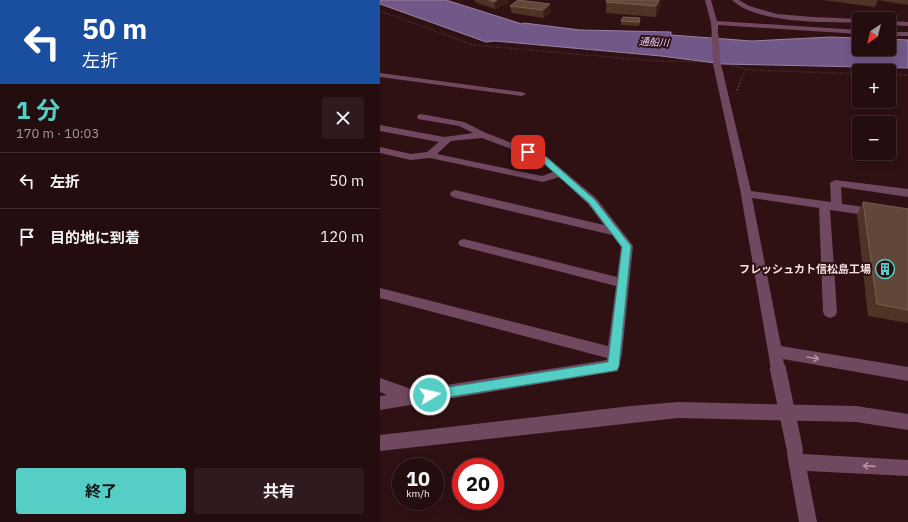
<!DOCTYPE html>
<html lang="ja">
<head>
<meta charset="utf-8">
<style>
	body { margin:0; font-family:"IBM Plex Sans","Noto Sans JP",sans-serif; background:#2f1b1d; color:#f1f3f6; height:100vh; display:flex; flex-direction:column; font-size:15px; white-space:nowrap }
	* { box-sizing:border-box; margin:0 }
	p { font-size:13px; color:#a39c9e }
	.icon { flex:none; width:22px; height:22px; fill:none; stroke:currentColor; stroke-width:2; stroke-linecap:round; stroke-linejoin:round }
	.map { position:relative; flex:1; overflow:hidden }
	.details { display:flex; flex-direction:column; background:#230d0f; width:380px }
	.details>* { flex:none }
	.top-card { background:#1a4fa0; color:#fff; overflow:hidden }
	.needle { width:26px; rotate:215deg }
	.fabs { position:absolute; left:472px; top:12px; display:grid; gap:8px }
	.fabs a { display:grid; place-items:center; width:44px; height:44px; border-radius:4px; background:#230d0f; box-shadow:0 2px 10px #0003,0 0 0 1px #402d2f; font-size:20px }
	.speed { position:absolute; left:12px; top:458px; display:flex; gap:8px; font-size:20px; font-weight:700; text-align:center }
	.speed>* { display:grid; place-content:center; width:52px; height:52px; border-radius:50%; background:#230d0f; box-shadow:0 2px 10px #0003,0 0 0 1px #402d2f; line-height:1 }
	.speed small { font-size:10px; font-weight:400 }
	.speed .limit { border:6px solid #d22; background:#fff; color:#111 }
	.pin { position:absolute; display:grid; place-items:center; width:34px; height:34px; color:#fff; margin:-17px; border-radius:8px; box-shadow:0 2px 6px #0006 }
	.me { position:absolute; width:44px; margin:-22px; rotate:81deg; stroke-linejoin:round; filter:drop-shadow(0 0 3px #0008) }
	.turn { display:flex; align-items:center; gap:14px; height:84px; padding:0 16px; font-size:18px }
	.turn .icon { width:52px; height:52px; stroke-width:2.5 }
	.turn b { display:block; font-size:28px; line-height:34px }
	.round { display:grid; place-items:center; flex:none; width:42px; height:42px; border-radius:4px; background:#2f1b1d }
	.summary { display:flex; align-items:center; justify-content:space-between; height:68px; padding:0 16px }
	h1 { font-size:24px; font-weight:700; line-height:30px; color:#55cec6 }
	.primary-button { display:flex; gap:8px; margin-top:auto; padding:8px 16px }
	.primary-button a { flex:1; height:46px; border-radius:4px; background:#55cec6; color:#111; font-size:16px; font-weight:700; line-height:46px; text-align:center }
	.primary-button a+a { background:#2f1b1d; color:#f1f3f6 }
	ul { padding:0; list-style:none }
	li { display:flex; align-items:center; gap:12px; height:56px; padding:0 16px; border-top:1px solid #402d2f }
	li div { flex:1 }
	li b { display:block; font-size:15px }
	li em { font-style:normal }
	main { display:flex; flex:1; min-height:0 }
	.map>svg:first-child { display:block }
</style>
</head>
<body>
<main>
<section class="details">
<div class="top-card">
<div class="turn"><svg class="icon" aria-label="left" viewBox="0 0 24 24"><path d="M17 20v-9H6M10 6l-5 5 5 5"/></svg><div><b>50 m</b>左折</div></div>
</div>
<div class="summary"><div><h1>1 分</h1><p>170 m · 10:03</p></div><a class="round"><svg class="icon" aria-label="close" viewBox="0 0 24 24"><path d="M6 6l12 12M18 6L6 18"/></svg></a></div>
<ul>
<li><svg class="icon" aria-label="left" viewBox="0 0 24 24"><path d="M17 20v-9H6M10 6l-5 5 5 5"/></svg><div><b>左折</b></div><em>50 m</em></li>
<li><svg class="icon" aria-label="arrive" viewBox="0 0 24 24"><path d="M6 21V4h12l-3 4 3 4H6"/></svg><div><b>目的地に到着</b></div><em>120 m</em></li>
</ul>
<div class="primary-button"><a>終了</a><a>共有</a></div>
</section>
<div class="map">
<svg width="528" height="522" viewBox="0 0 528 522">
	<rect width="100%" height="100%" fill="#2f1114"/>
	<!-- water -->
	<path fill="#725889" stroke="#9a81a3" d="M0 0H66L142 24 144 23 200 30 291 32V35L372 41 450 37 479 38V49H509V39L528 40V68L343 64 281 56 115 41 106 42 0 4Z"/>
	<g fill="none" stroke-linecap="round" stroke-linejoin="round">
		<!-- path-far1 -->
		<path stroke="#6e5355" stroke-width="1.5" stroke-dasharray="0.5 2" stroke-linecap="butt" d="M0 11 93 45 275 61 325 62
			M351 65 370 70 479 74
			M509 75H528
			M359 84 366 69"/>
		<!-- path -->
		<path stroke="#6e5355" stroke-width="2" stroke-dasharray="1 2.5" stroke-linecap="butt" d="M357 90 360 83"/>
		<!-- minor -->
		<path fill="#704860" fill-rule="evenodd" d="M325 0H331L337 21 479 30V34L338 25V35L335 37 332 35 331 23Z
			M352 0H359L369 6 397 14 432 17 479 19V23C445 22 377 24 352 0Z
			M509 21 528 22V26L509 25Z
			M509 32H528V36H509Z
			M334 62H340L341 64 371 191 451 202 450 183 455 180 528 189V197L461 187 462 204 528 213V221L450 210 457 312 455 316 450 318 445 316 443 312 439 208 372 198 401 346 528 367V381L403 359 405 369 403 374 398 376 393 374 391 369 360 189 333 64Z
			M0 73 142 92 146 94 142 96 0 77Z
			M41 114 84 122 106 133 166 156 216 198 251 243 253 246 242 354 238 371 0 410V396L7 395 0 392V378L34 390 227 360V358L0 298V288L228 346 236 286 84 247 80 246 78 243 80 240 84 239 237 277 241 247 232 235 75 198 71 196 70 194 71 192 75 190 224 225 208 204 179 177 163 182 50 158 31 160 0 153V147L31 154 47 152 59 142 0 131V125L64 137 93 133 79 126 38 119 37 117 38 115ZM102 138 160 160 173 172 162 176 57 154 71 141Z
			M298 402 476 406 528 414V430L476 422 298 418 0 451V435L251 406Z
			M415 446 421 448 423 454 528 460V476L427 471 437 522H419L407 454 409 448Z"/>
		<!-- minor-bridge-far1 -->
		<path stroke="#704860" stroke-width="7" d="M335 35 337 64"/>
		<!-- minor-bridge -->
		<path stroke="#704860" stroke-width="16" d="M398 369 415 450"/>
	</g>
	<!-- wall -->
	<path fill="#4f3425" d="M94 0H128L129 3 115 9 95 2Z
		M138 0 171 12 164 18 132 13 130 6Z
		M227 0H281V5L276 17 226 13V2Z
		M443 0H528V5L498 0 495 7Z
		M260 18V22L259 26 241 25V21Z
		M483 202 528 209V323L488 316 477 215Z"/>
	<!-- shaded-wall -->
	<path fill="#3a1e16" d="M117 0H128L129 3 115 9 114 2Z
		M279 0H281V5L276 17V6Z
		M170 4 171 12 164 18 163 10Z"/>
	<!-- building -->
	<path fill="#614739" stroke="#785f54" d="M109 0H117L114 2Z
		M138 0 170 4 163 10 130 6Z
		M227 0H279L276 6 226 2Z
		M243 17 260 18 259 22 241 21Z
		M483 202 528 209V310L497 304Z"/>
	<!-- one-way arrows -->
	<defs><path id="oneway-shaft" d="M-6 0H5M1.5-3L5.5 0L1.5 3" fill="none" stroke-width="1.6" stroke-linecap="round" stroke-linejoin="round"/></defs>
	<g stroke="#b394a0">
		<use href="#oneway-shaft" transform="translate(433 358) rotate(9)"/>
		<use href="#oneway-shaft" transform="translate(489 466) rotate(-176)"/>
	</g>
	<!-- route -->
	<path fill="#55cec6" stroke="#378681" d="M148 150 165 156 215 200 251 246 239 366 237 370 233 371 50 400 46 399 44 395 46 391 50 390 228 362 242 247 209 203 160 160 145 154V151Z"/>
	<!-- icons -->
	<defs>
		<symbol id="building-ring" viewBox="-11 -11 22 22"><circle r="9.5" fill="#2f1114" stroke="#55cec6" stroke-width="1.5"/><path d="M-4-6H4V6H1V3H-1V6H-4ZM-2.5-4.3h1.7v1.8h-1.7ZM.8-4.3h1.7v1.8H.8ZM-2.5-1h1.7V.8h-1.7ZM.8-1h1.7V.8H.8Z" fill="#55cec6"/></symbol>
	</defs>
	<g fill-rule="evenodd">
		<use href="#building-ring" x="494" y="258" width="22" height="22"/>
	</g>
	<g text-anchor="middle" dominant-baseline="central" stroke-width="4" stroke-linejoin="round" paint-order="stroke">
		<!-- far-water labels -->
		<g font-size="10" font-style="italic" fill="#e8d0ff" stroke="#2f1114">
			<text transform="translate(274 42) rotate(3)">通船川</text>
		</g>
		<!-- poi labels -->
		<g font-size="11" font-weight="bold" fill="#f6e1e1" stroke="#2f1114" text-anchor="end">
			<text x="491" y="269">フレッシュカト信松島工場</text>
		</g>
	</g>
</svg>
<div class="fabs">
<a><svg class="needle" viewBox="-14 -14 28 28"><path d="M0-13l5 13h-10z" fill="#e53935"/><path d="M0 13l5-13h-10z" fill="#a39c9e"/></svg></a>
<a>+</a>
<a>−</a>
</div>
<div class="speed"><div>10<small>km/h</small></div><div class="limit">20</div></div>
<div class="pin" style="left:148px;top:152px;background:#d93025"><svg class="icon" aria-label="arrive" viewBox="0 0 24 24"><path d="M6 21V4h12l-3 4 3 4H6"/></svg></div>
<svg class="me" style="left:50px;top:395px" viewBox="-20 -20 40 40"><circle r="17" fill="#55cec6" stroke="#fff" stroke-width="3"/><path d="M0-11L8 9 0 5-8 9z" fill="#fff"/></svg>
</div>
</main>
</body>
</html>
